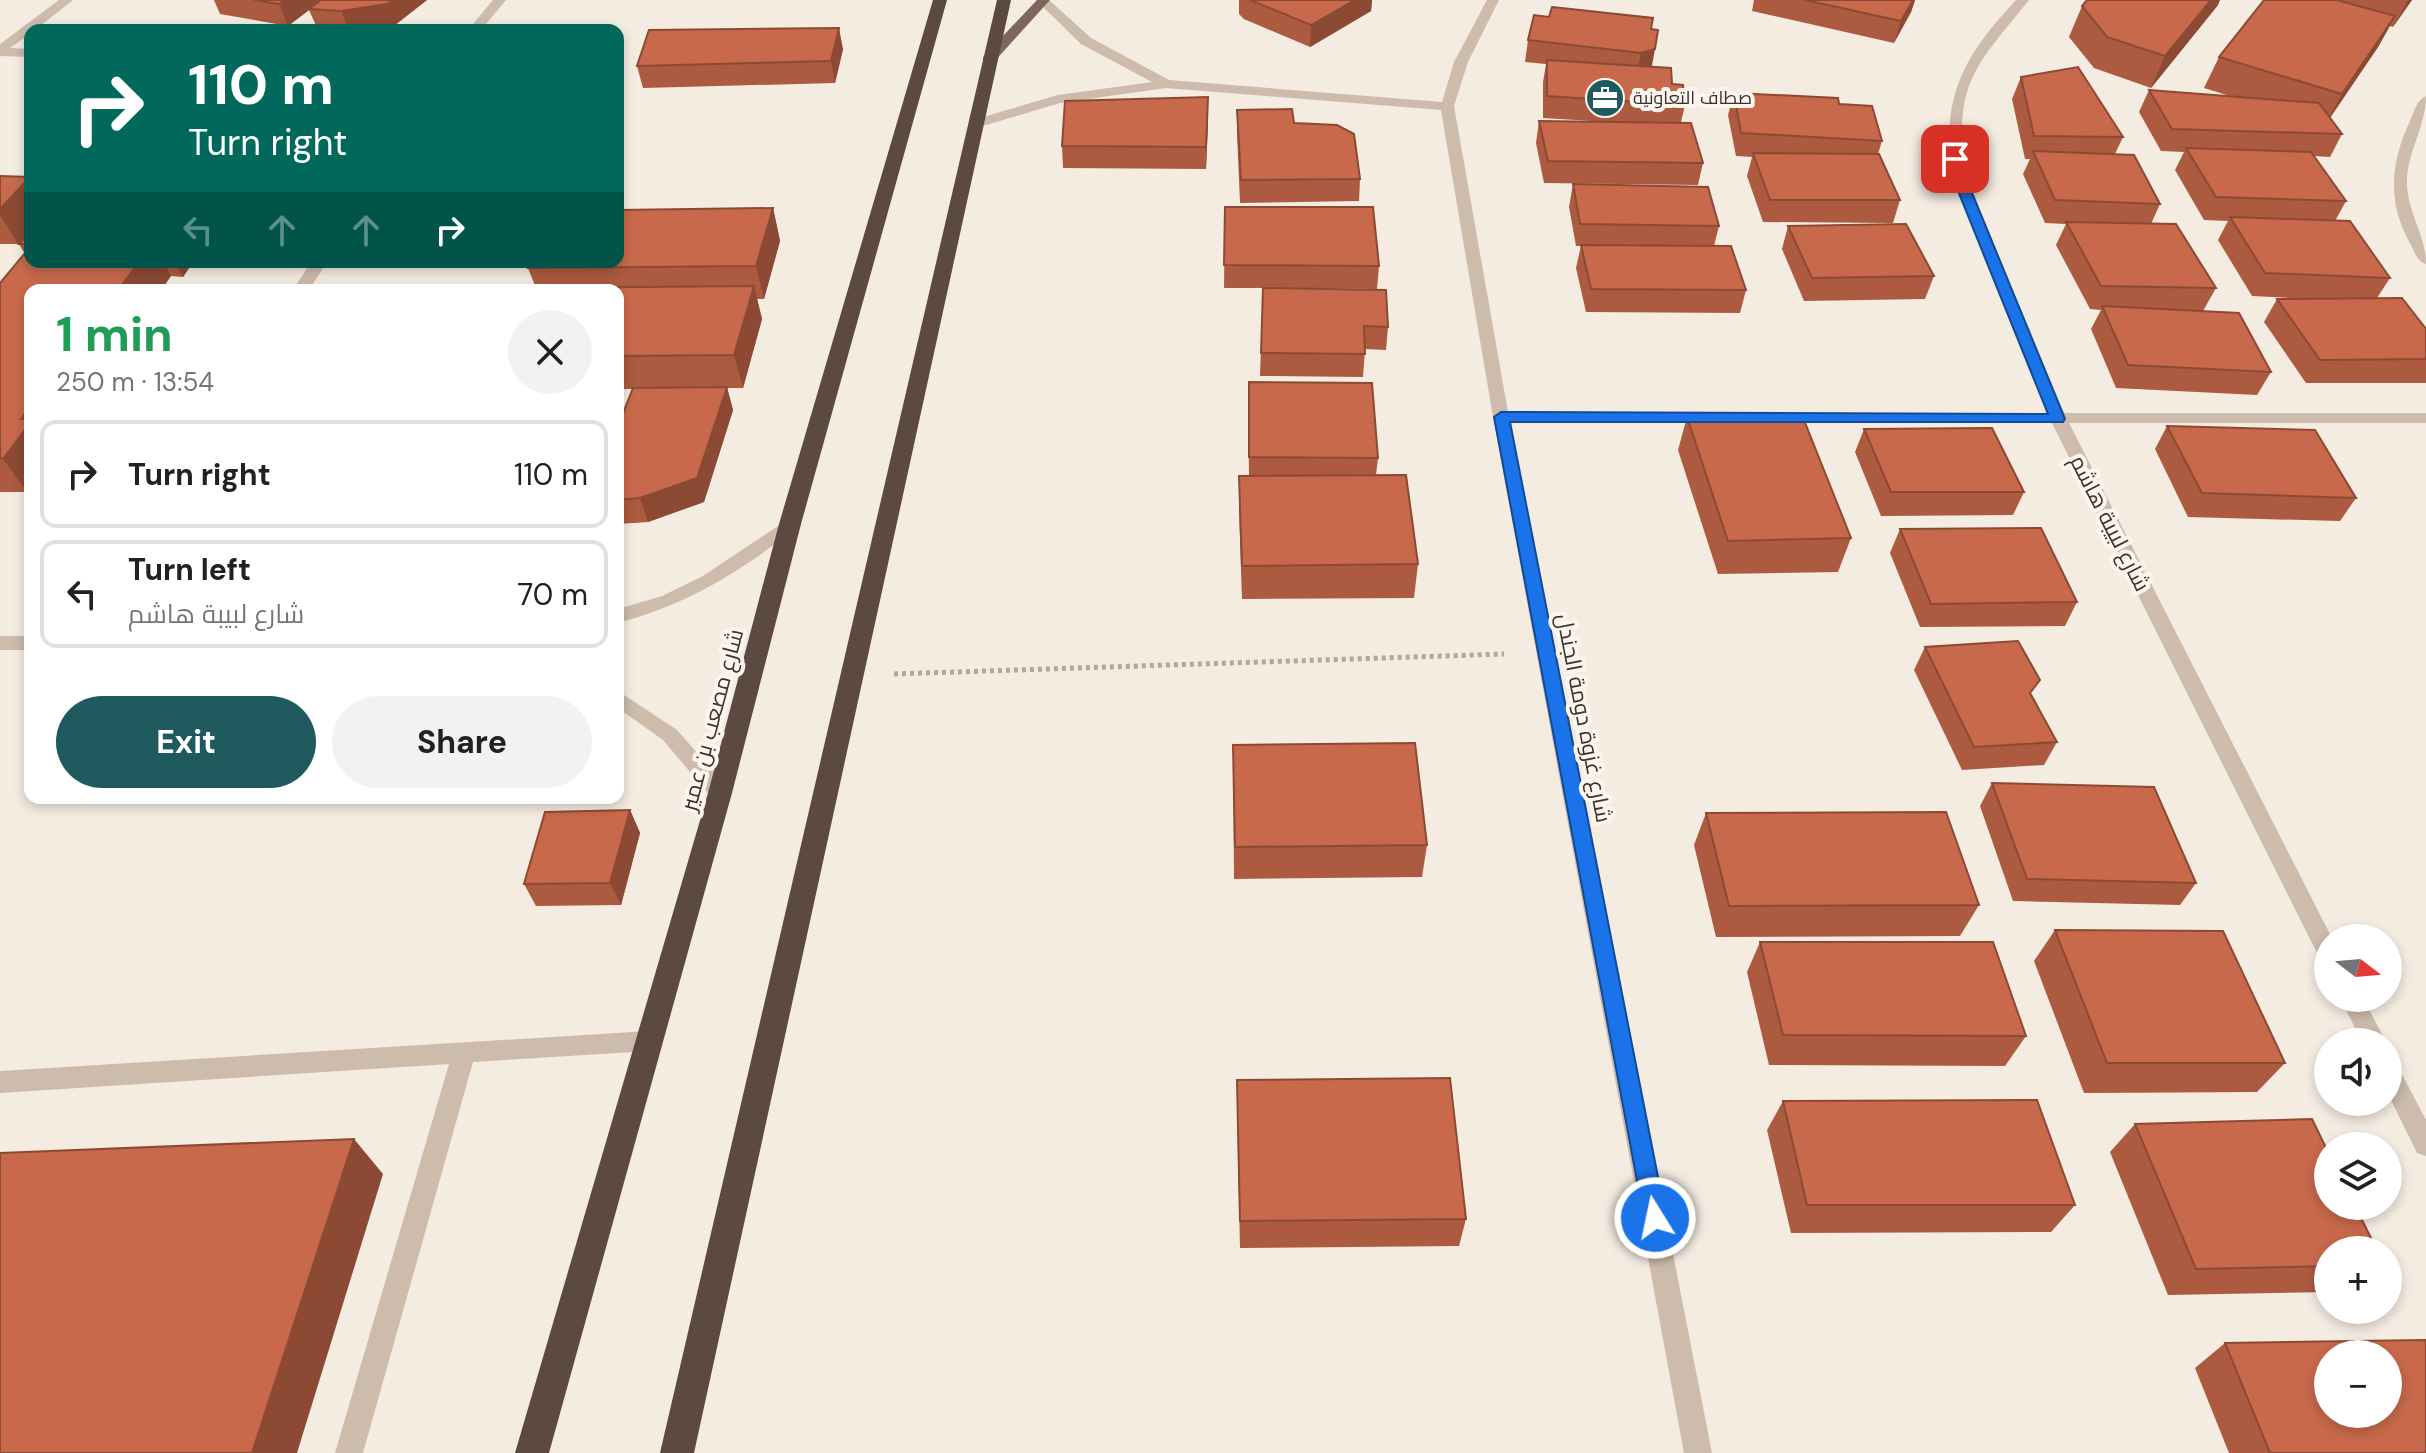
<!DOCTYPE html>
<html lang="en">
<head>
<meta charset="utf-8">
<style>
	body { margin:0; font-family:"DM Sans",Cairo,sans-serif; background:#f2f2f2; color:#202124; height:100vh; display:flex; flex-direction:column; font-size:30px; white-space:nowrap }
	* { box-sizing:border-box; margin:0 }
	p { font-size:26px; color:#757577 }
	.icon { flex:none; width:44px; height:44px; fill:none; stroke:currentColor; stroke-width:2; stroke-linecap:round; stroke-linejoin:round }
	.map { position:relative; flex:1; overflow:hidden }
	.drawer { position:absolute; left:24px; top:284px; width:600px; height:520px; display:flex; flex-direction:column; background:#fff; border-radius:16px; box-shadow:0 4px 12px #0003 }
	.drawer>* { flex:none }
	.top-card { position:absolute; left:24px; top:24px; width:600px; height:244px; border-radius:16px; box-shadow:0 4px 12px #0003; background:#00695c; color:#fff; overflow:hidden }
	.needle { width:52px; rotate:106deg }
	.controls { position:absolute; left:2314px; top:924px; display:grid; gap:16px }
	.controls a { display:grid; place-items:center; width:88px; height:88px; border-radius:50%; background:#fff; box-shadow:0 4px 12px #0003; font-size:40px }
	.pin { position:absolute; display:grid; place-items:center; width:68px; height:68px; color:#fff; margin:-34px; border-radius:16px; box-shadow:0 4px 12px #0006 }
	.me { position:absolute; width:88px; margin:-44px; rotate:350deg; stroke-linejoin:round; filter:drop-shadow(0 0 6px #0008) }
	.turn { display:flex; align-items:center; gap:28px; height:168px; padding:0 32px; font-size:36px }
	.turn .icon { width:104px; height:104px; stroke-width:2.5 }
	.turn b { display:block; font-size:56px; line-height:68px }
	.lanes { display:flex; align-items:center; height:76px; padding:0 32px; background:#0003; justify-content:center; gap:40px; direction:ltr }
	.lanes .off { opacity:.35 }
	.round { display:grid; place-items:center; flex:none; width:84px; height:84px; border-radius:42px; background:#f2f2f2 }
	.overview { display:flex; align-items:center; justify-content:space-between; height:136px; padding:0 32px }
	h1 { font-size:48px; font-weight:700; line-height:60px; color:#1e9e55 }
	.button { display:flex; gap:16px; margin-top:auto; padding:16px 32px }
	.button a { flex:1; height:92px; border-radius:48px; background:#1f5a5e; color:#fff; font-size:32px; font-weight:700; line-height:92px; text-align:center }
	.button a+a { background:#f2f2f2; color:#202124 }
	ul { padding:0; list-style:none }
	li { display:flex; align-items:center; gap:24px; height:108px; margin:0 16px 12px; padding:0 16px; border:4px solid #e0e0e0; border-radius:16px }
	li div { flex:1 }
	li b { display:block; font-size:30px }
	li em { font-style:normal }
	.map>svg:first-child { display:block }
</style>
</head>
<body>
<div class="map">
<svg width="2426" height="1453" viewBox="0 0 2426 1453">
	<rect width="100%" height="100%" fill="#f4ebe1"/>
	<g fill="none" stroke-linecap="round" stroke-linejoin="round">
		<!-- path -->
		<path stroke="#b9a596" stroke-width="5" stroke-dasharray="4 4" stroke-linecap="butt" d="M894 674 1504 654"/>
		<!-- minor -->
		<path fill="#cdbbac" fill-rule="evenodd" d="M59 0H73L35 30H30V34L10 48 30 49V57L0 56V44Z
			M493 0H506L481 30H468Z
			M1036 0H1049L1091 38 1169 80 1442 102 1454 62 1487 0H1499L1468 62 1454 106 1508 412 1714 413 1722 418 1714 423 1510 422 1712 1453H1684L1493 417 1441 110 1166 88 1060 103 983 126H973V120L1058 95 1152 82 1081 44Z
			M2016 0H2029C1975 67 1952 84 1966 176L2064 413H2426V423H2069L2332 938H2328V961L2320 959 2052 423H1778L1770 418 1778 413H2047L1952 176C1941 96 1963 57 2016 0Z
			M2426 96C2426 126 2408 150 2407 180 2406 211 2426 234 2426 264 2417 261 2415 253 2411 245 2387 203 2390 164 2410 121 2414 111 2417 100 2426 96Z
			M311 262H327L309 290H293Z
			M790 518 799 524 796 528C738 573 690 603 618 623V609L662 596 703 576Z
			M0 636H30V650H0Z
			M618 691 677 730 727 787 730 793 727 799H713L663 740 618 708Z
			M2340 998H2363L2386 1042H2362Z
			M649 1031 657 1034 661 1041 657 1048 649 1051 473 1062 363 1453H335L449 1064 0 1093V1071Z
			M2388 1060 2396 1063 2426 1120V1156L2417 1153 2388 1094Z"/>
		<!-- major -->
		<path fill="#7d675c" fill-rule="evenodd" d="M1037 0H1050L993 63H983V57Z"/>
		<!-- highway -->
		<path fill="#5c4a42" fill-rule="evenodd" d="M933 0H947L801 524 732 793 549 1453H515L708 793 779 524Z
			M997 0H1011L694 1453H660Z"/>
	</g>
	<!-- wall -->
	<path fill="#ac5a40" d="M214 0H427L395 25 367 30H318L309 10 288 26 220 14Z
		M1239 0H1372L1371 11 1310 47 1244 19 1239 14Z
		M1754 0H1915L1911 12 1894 43 1752 11Z
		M2264 0H2412L2393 27 2390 26 2378 47 2330 118 2342 134 2330 157 2314 156 2346 201 2335 221 2390 278 2377 298 2426 329V383H2306L2264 322 2277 299H2312L2252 296 2218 240 2228 221 2204 220 2175 170 2184 152 2161 151 2139 112 2149 90 2230 96 2204 88 2219 57Z
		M2218 5 2151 88 2094 68 2069 37 2082 6Z
		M1651 29 1652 67 1672 84 1685 105 1681 122 1703 163 1698 185 1544 183 1536 143 1539 121H1592L1543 118V82L1546 64 1525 62 1528 40Z
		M843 49 835 83 643 88 637 66Z
		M2021 77 2123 137 2115 154 2160 204 2151 224 2216 288 2203 311 2271 372 2257 395 2116 388 2091 329 2101 310 2090 309 2056 245 2066 224 2045 223 2023 174 2030 159H2025L2012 99Z
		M1734 93 1839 104 1882 141 1878 154 1900 200 1893 223 1763 222 1747 176 1752 157 1736 156 1728 115Z
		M1237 110 1294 123 1360 179 1359 201 1240 203 1237 132Z
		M1208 119 1206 169 1063 168 1062 146Z
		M0 176 30 177V230L18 244H0Z
		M1573 184 1719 226 1714 246 1746 290 1740 313 1586 312 1576 268 1581 246H1576L1569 207Z
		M1225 207 1379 266 1377 289 1315 288 1388 327 1386 350 1365 349 1363 377 1260 376 1263 288H1224Z
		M773 208 780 241 764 299H757L762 319 743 388H727L733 410 704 502 648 522 618 524V426L633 389H618V290L536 288 528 268Z
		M1788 226 1934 276 1925 299 1804 301 1782 249Z
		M30 231V262H193L183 277 171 276 161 290H30V487L27 492H0V283L25 254 19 244Z
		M1248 405 1378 458 1376 475 1418 564 1414 598 1242 599 1239 510V476H1249Z
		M1687 417 1851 538 1838 572 1718 574 1678 450Z
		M2167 426 2356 498 2340 521 2188 517 2155 449Z
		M1864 429 2024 492 2013 515 1881 516 1855 452Z
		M1900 529 2077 602 2065 626 1920 627 1890 553Z
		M1925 647 2032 695 2057 742 2044 765 1962 770 1914 670Z
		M1233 745 1427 845 1422 877 1234 879Z
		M1992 783 2196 883 2180 905 2013 901 1980 806Z
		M630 810 640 833 621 905 536 906 524 884Z
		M1706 813 1979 905 1960 936 1716 937 1694 845Z
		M2055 930 2285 1063 2257 1092 2084 1093 2034 961Z
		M1760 942 2026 1036 2005 1066 1769 1065 1747 972Z
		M1237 1080 1466 1219 1459 1246 1240 1248 1237 1109Z
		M1783 1101 2075 1205 2051 1232 1791 1233 1767 1130Z
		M2135 1124 2328 1250V1292L2168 1295 2110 1152Z
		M2225 1343 2426 1453H2229L2195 1368Z"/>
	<!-- shaded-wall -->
	<path fill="#8c4a34" d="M285 0H324L309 9V10L288 26 279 4Z
		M392 0H427L395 25 367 30H349L341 11Z
		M1354 0H1372L1371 11 1310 47 1311 25Z
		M1913 0H1915L1911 12 1894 43 1901 21Z
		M2211 0H2220L2218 5 2151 88 2165 56Z
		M2408 0H2412L2393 27Z
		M2395 16 2378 47 2325 125 2342 94Z
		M839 28 843 49 835 83 831 61Z
		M1655 49 1651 71 1636 75 1641 53Z
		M1208 97V119L1206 169V147Z
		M30 177V204H26L30 210V230L18 244 0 215V209Z
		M773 208 780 241 764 299 756 266Z
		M139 262H163L171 276 161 290H118Z
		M175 262H193L183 277Z
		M754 286 762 319 743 388 734 355Z
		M727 387 733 410 704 502 648 522 640 498Z
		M30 407V487L27 492 3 459 21 419Z
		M630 810 640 833 621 905 610 883Z
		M354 1139 383 1174 297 1453H252Z"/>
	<!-- building -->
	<path fill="#c8694b" stroke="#8c4a34" stroke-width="2" fill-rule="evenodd" d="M254 0H285L279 4Z
		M321 0H392L387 4 341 11 309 9Z
		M1250 0H1355L1311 25Z
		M1805 0H1913L1901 21Z
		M2087 0H2211L2165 56 2107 37 2082 6Z
		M2264 0H2337L2395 16 2342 94 2219 57Z
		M1552 7 1653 18 1651 29 1658 30 1655 49 1641 53 1528 40 1534 15 1549 17Z
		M597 25 595 30H498L499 27Z
		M839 28 831 61 637 66 649 30Z
		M1547 60 1671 68 1672 84 1683 85 1685 105 1547 96Z
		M2078 67 2123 137 2034 136 2021 77Z
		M2149 90 2319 103 2342 134 2172 129Z
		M1734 93 1838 98 1839 104 1872 106 1882 141 1741 133Z
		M1208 97 1206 147 1062 146 1065 101Z
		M1292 109 1294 123 1337 125 1354 134 1360 179 1241 180 1237 110Z
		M1539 121 1691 123 1703 163 1548 161Z
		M2186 148 2311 152 2346 201 2216 197Z
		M2033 151 2134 155 2160 204 2055 200Z
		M1753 153 1879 154 1900 200H1770Z
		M0 176 30 177 0 209Z
		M1573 184 1708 187 1719 226 1580 224Z
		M1225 207H1373L1379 266 1224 265Z
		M773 208 756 266 528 268 531 262H618V210Z
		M2230 217 2350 221 2390 278 2265 273Z
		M2066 222 2176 224 2216 288 2101 286Z
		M1906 224 1934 276 1812 278 1788 226Z
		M30 231V244H19Z
		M1581 245 1731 246 1746 290 1591 289Z
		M30 247V262H139L118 290H30V407L21 419H30V423L3 459 0 458V283Z
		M754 286 734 355 618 356V290H527L528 288Z
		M1263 288 1386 290 1388 327 1364 326 1365 354 1261 353Z
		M2402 298 2426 329V359L2320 360 2277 299Z
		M2102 306 2239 313 2271 372 2128 365Z
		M1249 382 1372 383 1378 458 1249 457Z
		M727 387 697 478 640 498 618 500V426L633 388Z
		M1802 415 1851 538 1728 541 1687 417Z
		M2167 426 2315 430 2356 498 2202 493Z
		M1992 428 2024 492H1891L1864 429Z
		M1406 475 1418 564 1242 566 1239 476Z
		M2041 528 2077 602 1931 604 1900 529Z
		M2018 641 2040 680 2030 693 2057 742 1974 747 1925 647Z
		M1415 743 1427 845 1235 847 1233 745Z
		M1992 783 2154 787 2196 883 2027 879Z
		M630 810 610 883 524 884 545 812Z
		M1946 812 1979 905 1729 906 1706 813Z
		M2055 930 2223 931 2285 1063H2107Z
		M1760 942H1993L2026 1036 1783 1035Z
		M1450 1078 1466 1219 1240 1221 1237 1080Z
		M2037 1100 2075 1205H1807L1783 1101Z
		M2312 1119 2328 1152V1206H2355L2377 1250H2328V1266L2196 1269 2135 1124Z
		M354 1139 252 1453H0V1153Z
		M2426 1340V1453H2270L2225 1343ZM2328 1354H2388V1414H2328Z"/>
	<!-- route -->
	<path fill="#1a73e8" stroke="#114b97" stroke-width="2" d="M1955 155 1962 159 1965 176 2065 419 2063 422H1510L1666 1218 1663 1225 1655 1229 1647 1225 1644 1218 1494 417 1501 412 2048 414 1952 176 1949 159Z"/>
	<!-- icons -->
	<defs>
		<symbol id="office-disc" viewBox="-11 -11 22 22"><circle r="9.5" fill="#1f5a5e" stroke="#fbf5ee"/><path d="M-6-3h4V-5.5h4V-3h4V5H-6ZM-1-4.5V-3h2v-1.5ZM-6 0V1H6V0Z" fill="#fff"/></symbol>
	</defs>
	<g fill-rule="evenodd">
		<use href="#office-disc" x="1583" y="76" width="44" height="44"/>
	</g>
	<g text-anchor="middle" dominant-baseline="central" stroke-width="8" stroke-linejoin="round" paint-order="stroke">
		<!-- far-poi labels -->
		<g font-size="18" fill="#3b302b" stroke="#fbf5ee" text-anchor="start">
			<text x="1633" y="98">صطاف التعاونية</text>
		</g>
		<!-- street labels -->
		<g font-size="22" fill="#3b302b" stroke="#fbf5ee">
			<text transform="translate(2110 523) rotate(63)">شارع لبيبة هاشم</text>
			<text transform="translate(1584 718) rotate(79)">شارع غزوة دومة الجندل</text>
			<text transform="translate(712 720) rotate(-75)">شارع مصعب بن عمير</text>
		</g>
	</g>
</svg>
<div class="controls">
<a><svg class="needle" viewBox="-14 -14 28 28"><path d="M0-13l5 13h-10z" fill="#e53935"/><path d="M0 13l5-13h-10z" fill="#757577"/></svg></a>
<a><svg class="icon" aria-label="sound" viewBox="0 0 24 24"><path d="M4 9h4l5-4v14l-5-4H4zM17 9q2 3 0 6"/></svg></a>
<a><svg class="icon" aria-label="layers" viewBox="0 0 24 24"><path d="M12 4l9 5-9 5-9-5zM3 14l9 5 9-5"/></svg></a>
<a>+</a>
<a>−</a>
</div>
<div class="pin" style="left:1955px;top:159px;background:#d93025"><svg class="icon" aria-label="arrive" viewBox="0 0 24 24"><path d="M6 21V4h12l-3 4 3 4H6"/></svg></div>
<svg class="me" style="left:1655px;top:1218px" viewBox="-20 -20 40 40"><circle r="17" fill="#1a73e8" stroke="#fff" stroke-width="3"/><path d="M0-11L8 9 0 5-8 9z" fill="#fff"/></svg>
<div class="top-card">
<div class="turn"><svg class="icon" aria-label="right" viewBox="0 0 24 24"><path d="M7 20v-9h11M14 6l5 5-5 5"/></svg><div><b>110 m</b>Turn right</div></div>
<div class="lanes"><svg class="icon off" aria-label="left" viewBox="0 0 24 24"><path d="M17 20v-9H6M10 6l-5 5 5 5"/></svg><svg class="icon off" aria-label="ahead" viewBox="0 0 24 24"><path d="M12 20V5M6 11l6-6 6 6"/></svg><svg class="icon off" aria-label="ahead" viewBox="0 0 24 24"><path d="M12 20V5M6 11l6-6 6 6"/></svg><svg class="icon" aria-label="right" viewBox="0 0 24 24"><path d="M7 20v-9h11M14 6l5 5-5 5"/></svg></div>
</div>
<section class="drawer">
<div class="overview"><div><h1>1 min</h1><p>250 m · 13:54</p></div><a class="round"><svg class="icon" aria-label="close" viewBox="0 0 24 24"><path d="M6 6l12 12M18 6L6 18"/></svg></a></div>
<ul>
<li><svg class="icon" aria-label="right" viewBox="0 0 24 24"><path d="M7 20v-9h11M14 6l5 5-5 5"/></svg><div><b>Turn right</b></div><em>110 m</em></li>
<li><svg class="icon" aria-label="left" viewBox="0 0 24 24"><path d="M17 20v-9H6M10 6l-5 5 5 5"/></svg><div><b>Turn left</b><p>شارع لبيبة هاشم</p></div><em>70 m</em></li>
</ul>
<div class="button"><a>Exit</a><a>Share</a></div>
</section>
</div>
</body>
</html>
